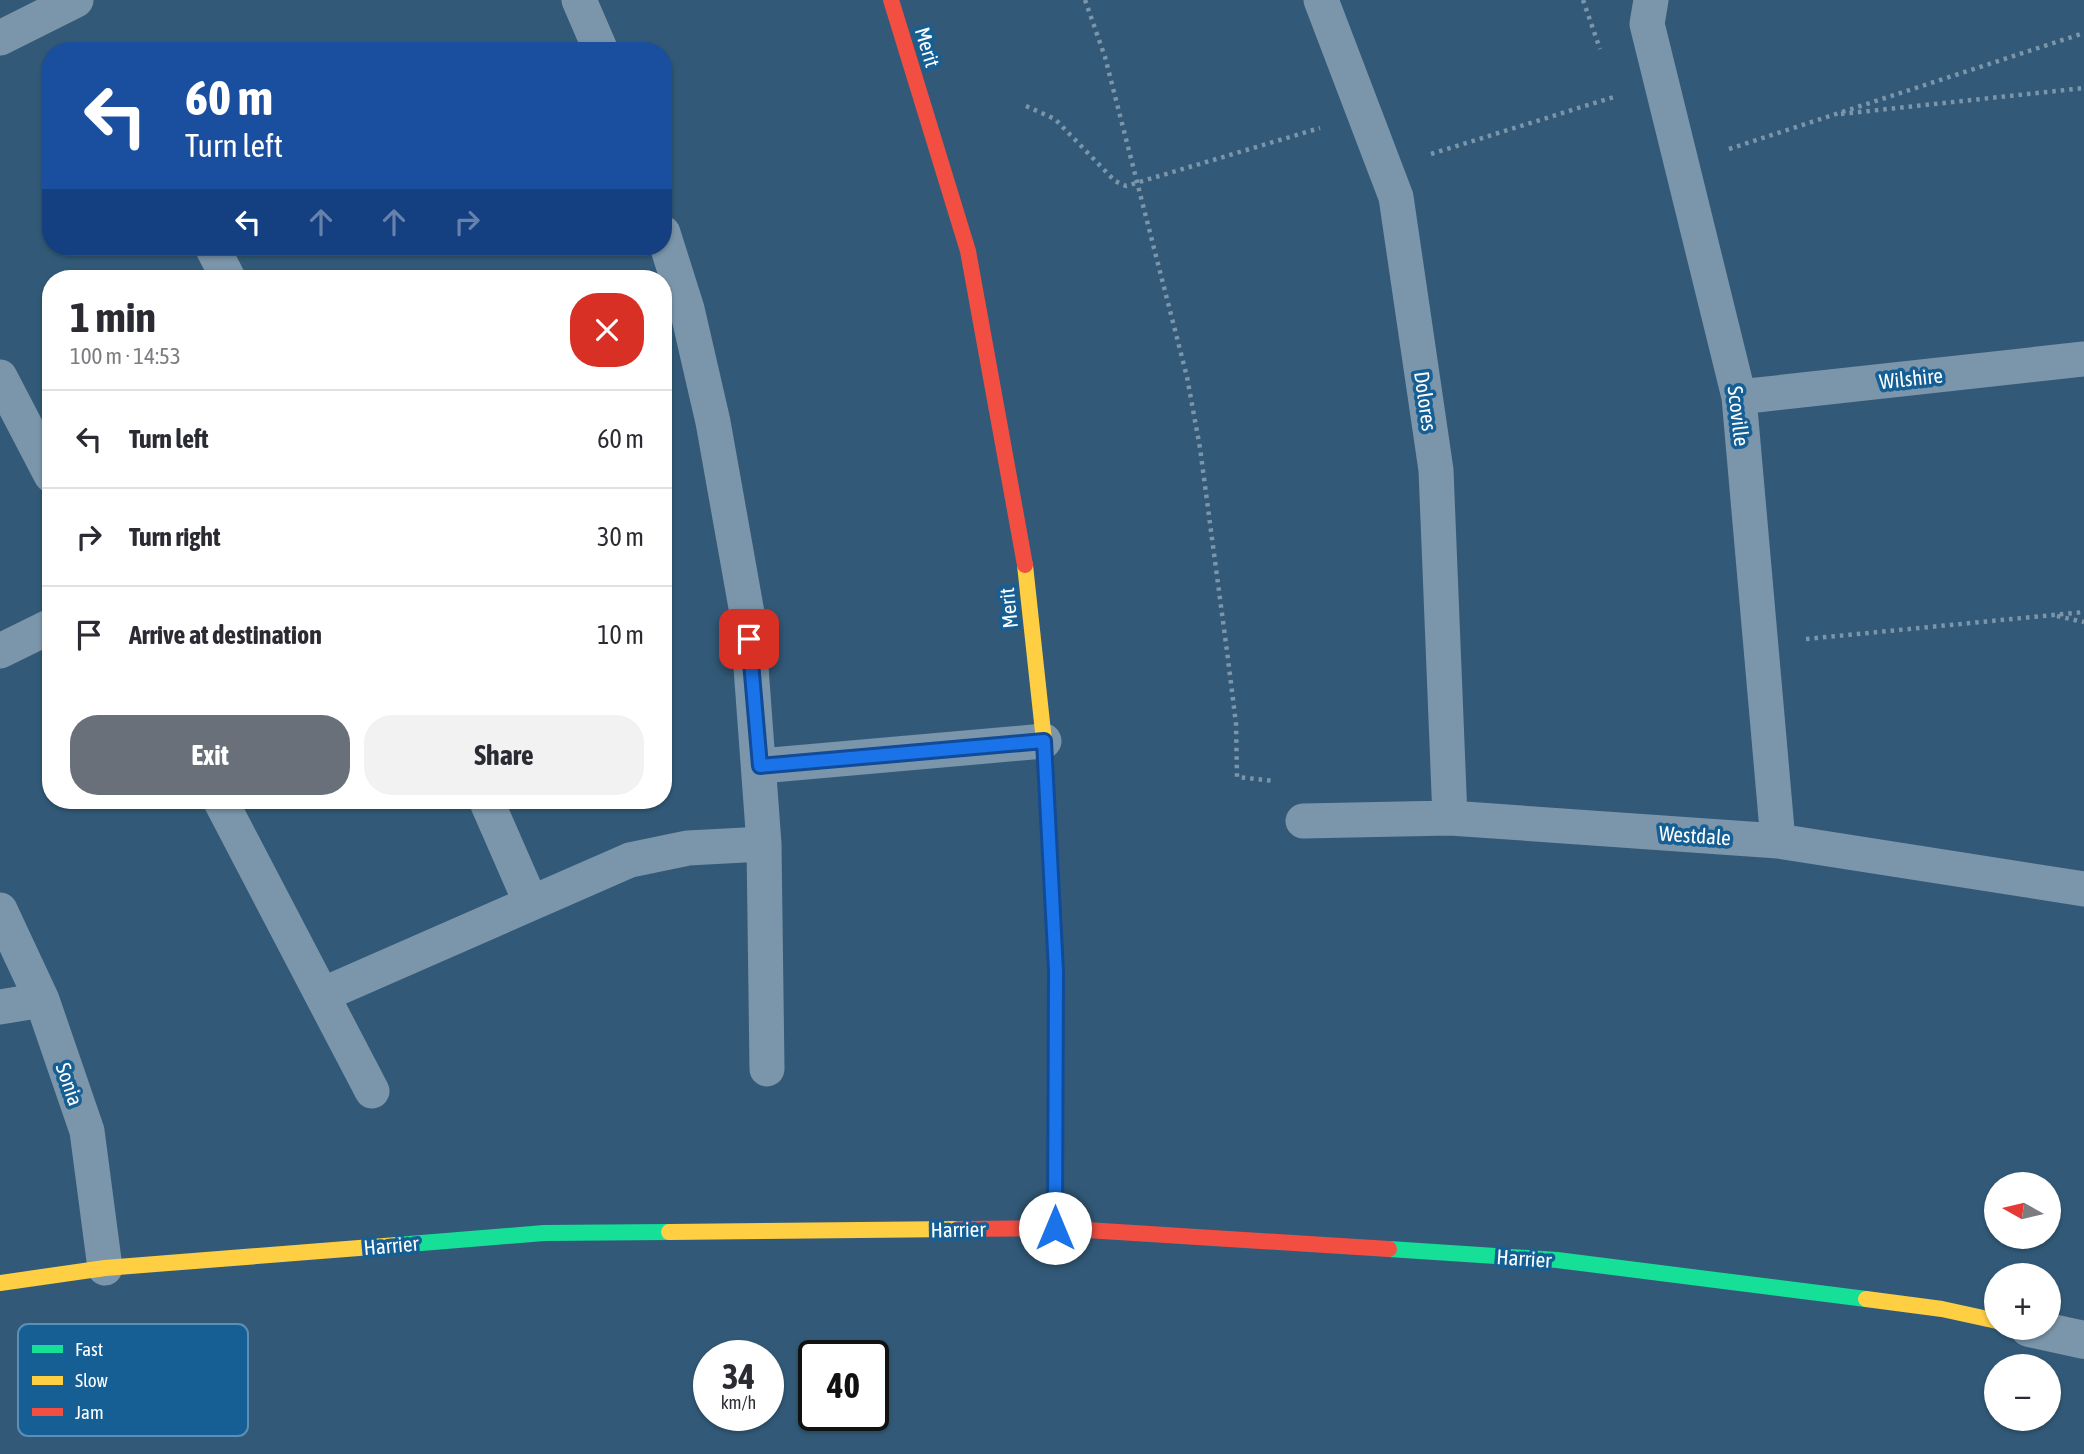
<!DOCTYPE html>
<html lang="en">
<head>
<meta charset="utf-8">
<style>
	body { margin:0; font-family:"Asap Condensed",sans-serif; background:#f2f2f3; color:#2b2b33; height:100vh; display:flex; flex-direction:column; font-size:26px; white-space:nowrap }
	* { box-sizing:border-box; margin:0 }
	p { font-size:23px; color:#7c7c81 }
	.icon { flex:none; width:38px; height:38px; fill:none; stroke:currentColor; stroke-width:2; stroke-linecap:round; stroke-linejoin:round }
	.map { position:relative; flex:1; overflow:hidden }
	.side { position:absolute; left:42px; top:270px; width:630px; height:539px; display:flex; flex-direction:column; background:#fff; border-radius:28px; box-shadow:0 2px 5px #0004 }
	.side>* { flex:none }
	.banner { position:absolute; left:42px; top:42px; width:630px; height:214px; border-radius:28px; box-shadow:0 2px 5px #0004; background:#1a4fa0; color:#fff; overflow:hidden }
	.needle { width:46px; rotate:278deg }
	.controls { position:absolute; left:1984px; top:1172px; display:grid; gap:14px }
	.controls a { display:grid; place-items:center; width:77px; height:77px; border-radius:50%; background:#fff; box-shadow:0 2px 5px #0004; font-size:35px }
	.speed { position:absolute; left:693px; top:1340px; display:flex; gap:14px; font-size:35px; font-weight:700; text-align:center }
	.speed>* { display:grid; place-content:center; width:91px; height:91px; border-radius:50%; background:#fff; box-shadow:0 2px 5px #0004; line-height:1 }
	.speed small { font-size:18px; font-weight:400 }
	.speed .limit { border:4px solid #111; border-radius:10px; background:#fff; color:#111 }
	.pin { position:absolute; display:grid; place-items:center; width:60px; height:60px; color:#fff; margin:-30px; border-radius:14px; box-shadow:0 4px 10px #0006 }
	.me { position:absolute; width:77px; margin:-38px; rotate:0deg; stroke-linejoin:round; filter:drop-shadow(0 0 5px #0008) }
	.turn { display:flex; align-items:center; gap:24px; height:147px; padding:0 28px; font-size:32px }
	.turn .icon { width:91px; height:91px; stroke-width:2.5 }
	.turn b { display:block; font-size:49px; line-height:60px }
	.lanes { display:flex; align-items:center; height:66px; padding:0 28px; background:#0003; justify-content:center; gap:35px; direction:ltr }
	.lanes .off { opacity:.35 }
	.round { display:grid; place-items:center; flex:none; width:74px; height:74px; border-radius:28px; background:#f2f2f3 }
	.headline { display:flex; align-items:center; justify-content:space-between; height:119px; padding:0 28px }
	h1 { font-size:42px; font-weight:700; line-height:52px }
	.cta { display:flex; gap:14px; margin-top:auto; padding:14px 28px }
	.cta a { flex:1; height:80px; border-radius:28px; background:#6a707a; color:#fff; font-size:28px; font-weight:700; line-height:80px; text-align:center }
	.cta a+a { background:#f2f2f3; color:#2b2b33 }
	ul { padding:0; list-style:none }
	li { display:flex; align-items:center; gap:21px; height:98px; padding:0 28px; border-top:2px solid #e1e1e2 }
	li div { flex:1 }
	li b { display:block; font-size:26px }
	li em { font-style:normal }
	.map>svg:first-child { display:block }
</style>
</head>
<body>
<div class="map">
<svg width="2084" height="1454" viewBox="0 0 2084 1454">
	<rect width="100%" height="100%" fill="#325a78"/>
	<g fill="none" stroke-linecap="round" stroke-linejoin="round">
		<!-- path -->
		<path stroke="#7b96ab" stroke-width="4.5" stroke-dasharray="3.5 5" stroke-linecap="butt" d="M1085 0 1105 57 1187 377 1200 448 1228 659 1236 724 1237 777 1275 781
			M1583 0 1600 49
			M1026 106 1055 119 1115 181 1126 186 1320 128
			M1841 114 2084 88
			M1729 149 2084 33
			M1431 154 1617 96
			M2057 616 2084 622
			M1806 639 2084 612"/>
		<!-- lane -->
		<path stroke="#7b96ab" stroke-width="35" d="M579 0 601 51
			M1321 0 1396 197 1436 470 1450 818
			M1651 0 1647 24 1739 397 1778 841
			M0 38 76 0
			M663 233 687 309 713 422 747 613 764 844 767 1069
			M212 247 228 278
			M0 377 51 475
			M1739 397 2084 359
			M0 651 51 626
			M760 766 1044 741
			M220 800 372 1091
			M486 800 531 903
			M1303 821 1450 818 1778 841 2084 889
			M0 910 42 1000 87 1131 105 1268
			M322 995 630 860 688 848 764 844
			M0 1007 42 1000"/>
		<!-- street -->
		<path stroke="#7b96ab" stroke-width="38" d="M2029 1328 2084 1340"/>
		<!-- fast -->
		<path stroke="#16e098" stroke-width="16" d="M397 1245 544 1233 669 1232
			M1389 1249 1557 1260 1866 1299"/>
		<!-- slow -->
		<path stroke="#ffcf43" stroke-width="16" d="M1025 565 1044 741 1053 914
			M669 1232 958 1229
			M0 1283 105 1268 397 1245
			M1866 1299 1942 1309 1997 1321"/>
		<!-- jam -->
		<path stroke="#f24e42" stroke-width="16" d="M891 0 968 251 1025 565
			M1053 914 1056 971 1055 1228
			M958 1229 1055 1228 1389 1249"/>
	</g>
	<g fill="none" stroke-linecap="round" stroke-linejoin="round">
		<defs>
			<path id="route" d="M749 639 760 766 1044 741 1056 971 1055 1228"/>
		</defs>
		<!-- route casing -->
		<use href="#route" stroke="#114b97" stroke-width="18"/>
		<!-- route -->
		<use href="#route" stroke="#1a73e8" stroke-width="12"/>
	</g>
	<g text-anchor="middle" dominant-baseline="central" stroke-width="7" stroke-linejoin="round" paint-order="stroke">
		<!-- street labels -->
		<g font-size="21" fill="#fff" stroke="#155f95">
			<text transform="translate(928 47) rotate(73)">Merit</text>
			<text transform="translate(1911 378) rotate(-6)">Wilshire</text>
			<text transform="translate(1426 401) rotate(82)">Dolores</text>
			<text transform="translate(1739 416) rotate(83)">Scoville</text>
			<text transform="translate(1008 608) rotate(-96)">Merit</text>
			<text transform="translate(1695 835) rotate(4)">Westdale</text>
			<text transform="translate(70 1084) rotate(71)">Sonia</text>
			<text transform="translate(958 1229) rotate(-1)">Harrier</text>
			<text transform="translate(391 1245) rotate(-5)">Harrier</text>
			<text transform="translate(1524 1258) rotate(4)">Harrier</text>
		</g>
	</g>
	<!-- legend -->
	<rect x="18" y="1324" width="230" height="112" rx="10" fill="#155f95" stroke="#5b8fb5" stroke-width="2"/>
	<rect x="32" y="1345" width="31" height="8" fill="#16e098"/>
	<rect x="32" y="1376" width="31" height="9" fill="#ffcf43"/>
	<rect x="32" y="1408" width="31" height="8" fill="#f24e42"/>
	<g font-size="19" fill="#fff">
		<text x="75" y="1356">Fast</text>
		<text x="75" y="1387">Slow</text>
		<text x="75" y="1419">Jam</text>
	</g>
</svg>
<div class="controls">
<a><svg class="needle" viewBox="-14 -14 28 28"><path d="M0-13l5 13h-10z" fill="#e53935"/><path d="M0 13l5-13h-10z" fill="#7c7c81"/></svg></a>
<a>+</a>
<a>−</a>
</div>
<div class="speed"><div>34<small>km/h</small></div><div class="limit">40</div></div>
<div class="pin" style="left:749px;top:639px;background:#d93025"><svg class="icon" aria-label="arrive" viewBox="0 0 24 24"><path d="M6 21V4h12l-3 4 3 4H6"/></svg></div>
<svg class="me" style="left:1055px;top:1228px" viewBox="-20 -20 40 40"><circle r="19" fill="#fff"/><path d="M0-13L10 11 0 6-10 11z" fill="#1a73e8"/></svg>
<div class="banner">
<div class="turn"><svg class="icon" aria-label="left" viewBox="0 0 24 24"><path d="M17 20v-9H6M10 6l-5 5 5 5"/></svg><div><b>60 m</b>Turn left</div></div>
<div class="lanes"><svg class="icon" aria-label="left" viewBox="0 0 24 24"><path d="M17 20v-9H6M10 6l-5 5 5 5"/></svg><svg class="icon off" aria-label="ahead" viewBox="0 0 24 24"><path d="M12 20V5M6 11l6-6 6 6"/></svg><svg class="icon off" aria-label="ahead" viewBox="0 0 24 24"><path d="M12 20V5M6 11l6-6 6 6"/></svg><svg class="icon off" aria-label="right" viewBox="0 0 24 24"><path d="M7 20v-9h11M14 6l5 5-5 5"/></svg></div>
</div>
<section class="side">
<div class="headline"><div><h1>1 min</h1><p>100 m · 14:53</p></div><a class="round" style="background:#d93025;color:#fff"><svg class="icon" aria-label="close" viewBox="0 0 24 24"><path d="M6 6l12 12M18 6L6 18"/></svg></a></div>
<ul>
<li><svg class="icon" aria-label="left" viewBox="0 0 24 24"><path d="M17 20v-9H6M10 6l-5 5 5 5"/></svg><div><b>Turn left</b></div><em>60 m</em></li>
<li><svg class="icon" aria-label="right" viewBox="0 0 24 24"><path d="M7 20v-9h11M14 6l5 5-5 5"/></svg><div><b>Turn right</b></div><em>30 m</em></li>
<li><svg class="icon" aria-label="arrive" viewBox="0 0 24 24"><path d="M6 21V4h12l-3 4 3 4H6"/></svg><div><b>Arrive at destination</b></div><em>10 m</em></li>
</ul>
<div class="cta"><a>Exit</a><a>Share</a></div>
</section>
</div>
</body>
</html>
